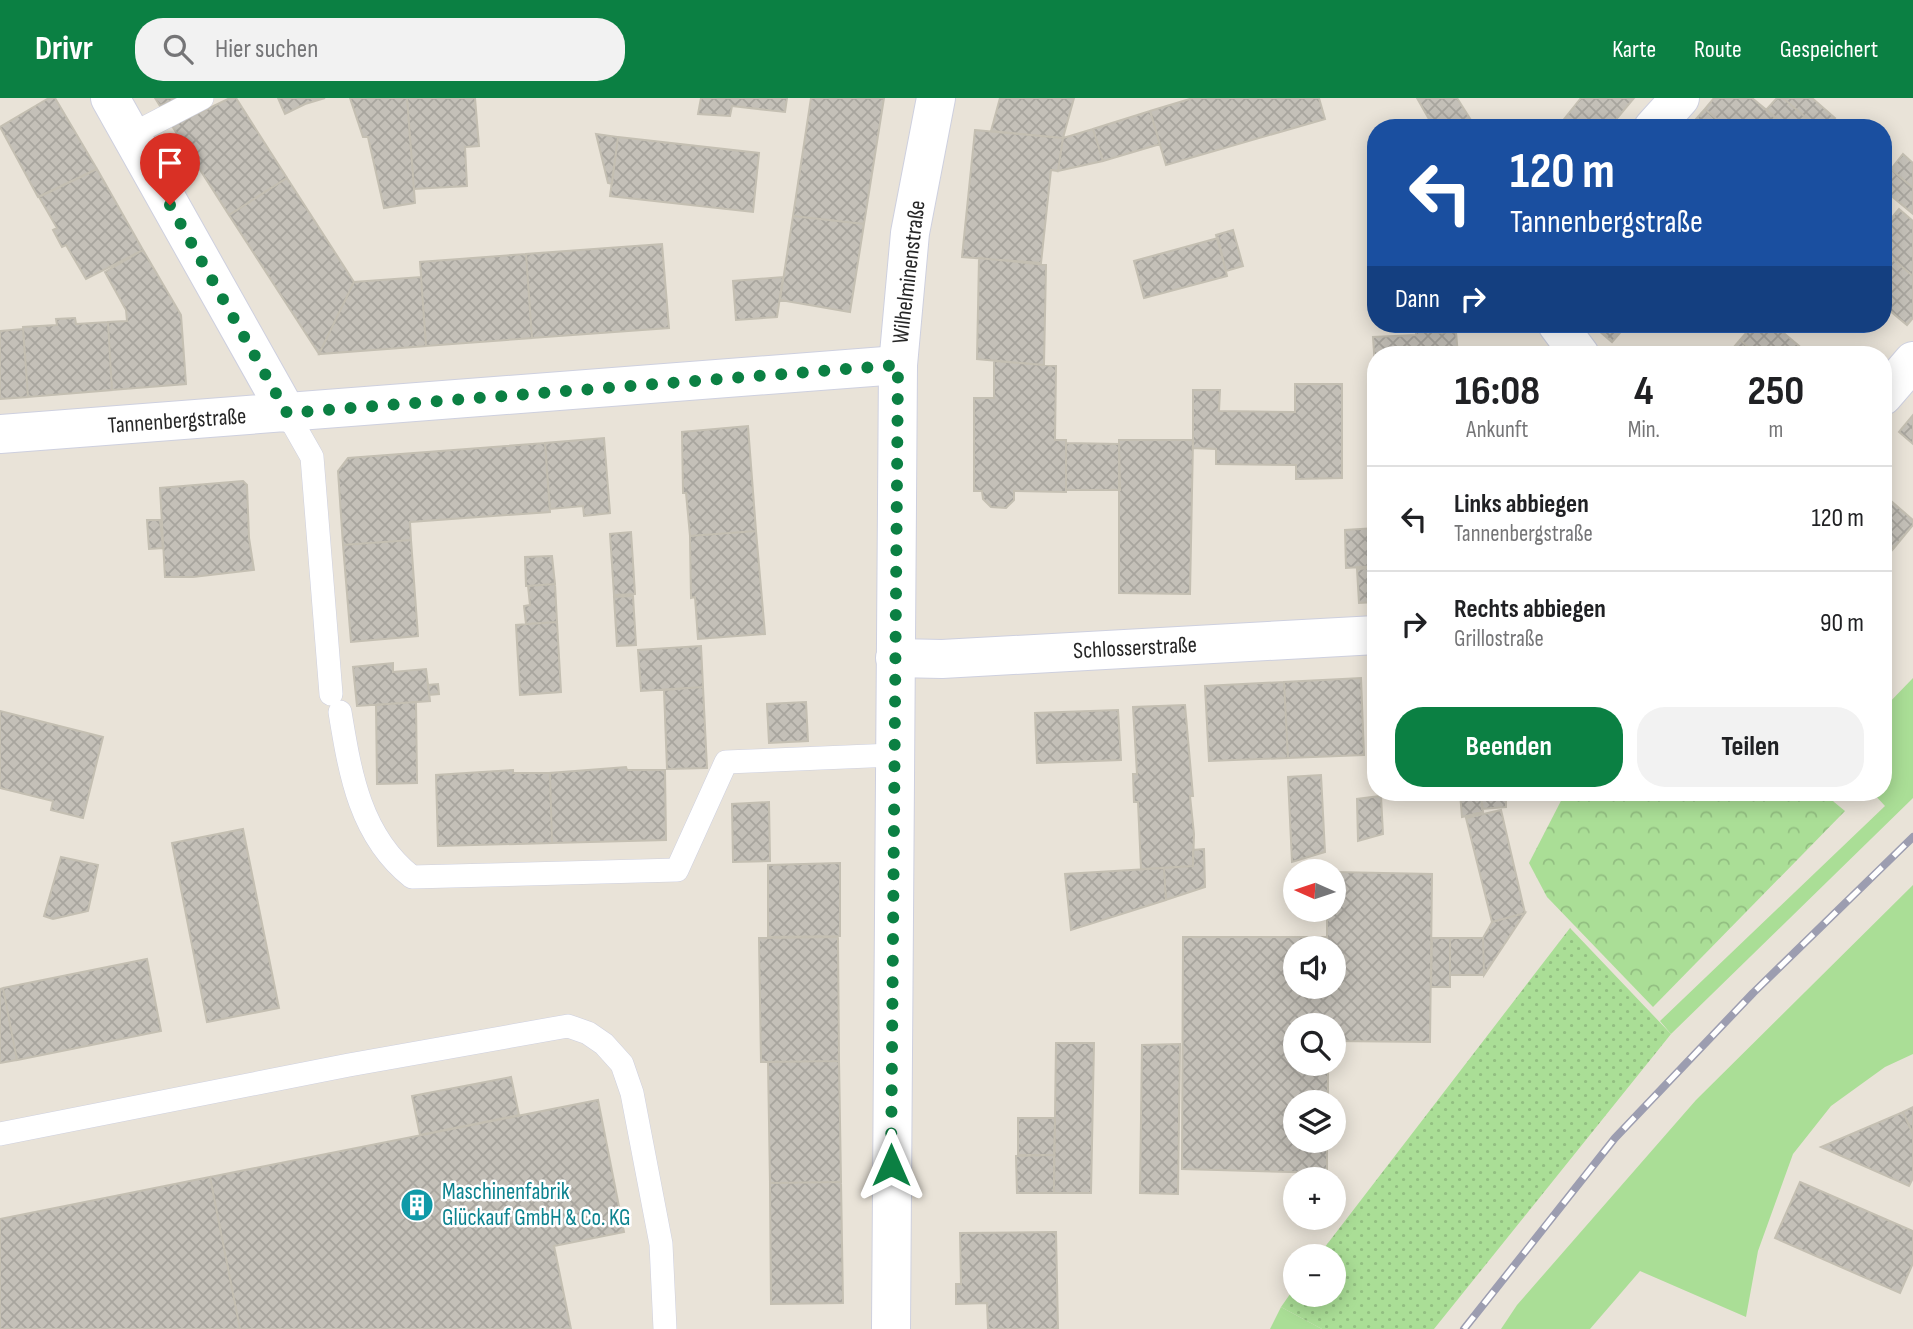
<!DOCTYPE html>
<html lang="de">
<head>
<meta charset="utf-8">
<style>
	body { margin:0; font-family:"Sofia Sans Condensed",sans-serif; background:#f2f2f2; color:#202124; height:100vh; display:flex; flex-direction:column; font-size:26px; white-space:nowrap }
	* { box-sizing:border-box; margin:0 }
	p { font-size:23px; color:#757577 }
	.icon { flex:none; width:38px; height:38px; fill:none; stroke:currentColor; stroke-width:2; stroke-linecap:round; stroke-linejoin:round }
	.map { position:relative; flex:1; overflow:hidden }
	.sheet { position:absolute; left:1367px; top:248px; width:525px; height:455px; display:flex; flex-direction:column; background:#fff; border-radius:28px; box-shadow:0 4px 18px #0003 }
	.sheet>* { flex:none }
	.banner { position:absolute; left:1367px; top:21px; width:525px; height:214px; border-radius:28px; box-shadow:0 4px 18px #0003; background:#1a4fa0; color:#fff; overflow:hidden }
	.needle { width:46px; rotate:273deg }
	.buttons { position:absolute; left:1283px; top:761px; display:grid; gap:14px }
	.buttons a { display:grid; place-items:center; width:63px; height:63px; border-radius:50%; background:#fff; box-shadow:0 4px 18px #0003; font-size:35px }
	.pin { position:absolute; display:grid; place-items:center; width:60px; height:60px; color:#fff; margin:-72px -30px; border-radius:50% 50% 50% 0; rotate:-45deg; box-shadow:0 0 7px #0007 }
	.pin .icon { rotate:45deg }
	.me { position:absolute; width:77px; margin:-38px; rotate:0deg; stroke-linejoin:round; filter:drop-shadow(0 0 5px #0008) }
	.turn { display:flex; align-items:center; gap:24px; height:147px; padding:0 28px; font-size:32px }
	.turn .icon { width:91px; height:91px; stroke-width:2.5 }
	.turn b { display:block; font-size:49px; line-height:60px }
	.then { display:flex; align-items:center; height:66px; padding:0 28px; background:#0003; gap:14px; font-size:26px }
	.eta { display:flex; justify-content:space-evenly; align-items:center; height:119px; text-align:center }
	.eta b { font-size:42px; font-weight:700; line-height:49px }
	.cta { display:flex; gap:14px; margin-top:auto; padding:14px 28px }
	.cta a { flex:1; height:80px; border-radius:28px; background:#0b8043; color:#fff; font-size:28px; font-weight:700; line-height:80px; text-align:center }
	.cta a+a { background:#f2f2f2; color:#202124 }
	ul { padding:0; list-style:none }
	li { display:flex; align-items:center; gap:21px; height:105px; padding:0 28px; border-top:2px solid #e0e0e0 }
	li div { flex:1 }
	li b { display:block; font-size:26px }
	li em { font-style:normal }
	header { display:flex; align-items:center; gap:42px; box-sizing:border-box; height:98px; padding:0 35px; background:#0b8043; color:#fff }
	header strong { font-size:33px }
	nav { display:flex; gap:38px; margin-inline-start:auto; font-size:24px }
	.search { width:490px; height:63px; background:#f2f2f2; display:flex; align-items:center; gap:18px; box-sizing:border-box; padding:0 24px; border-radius:28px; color:#757577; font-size:26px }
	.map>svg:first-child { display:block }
</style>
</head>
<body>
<header>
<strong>Drivr</strong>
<div class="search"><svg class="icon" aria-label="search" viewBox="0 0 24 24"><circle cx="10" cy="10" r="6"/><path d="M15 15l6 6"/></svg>Hier suchen</div>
<nav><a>Karte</a><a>Route</a><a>Gespeichert</a></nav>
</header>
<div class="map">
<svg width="1913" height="1231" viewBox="0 0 1913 1231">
	<defs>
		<pattern id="park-crowns" width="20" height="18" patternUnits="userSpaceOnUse" patternTransform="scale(1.75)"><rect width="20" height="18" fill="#aade96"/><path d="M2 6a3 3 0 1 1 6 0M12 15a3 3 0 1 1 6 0" fill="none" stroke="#92be81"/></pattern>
		<pattern id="garden-dots" width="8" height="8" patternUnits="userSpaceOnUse" patternTransform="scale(1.75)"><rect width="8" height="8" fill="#aade96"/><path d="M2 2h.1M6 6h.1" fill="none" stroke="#92be81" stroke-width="1.8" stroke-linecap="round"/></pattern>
		<pattern id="building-cross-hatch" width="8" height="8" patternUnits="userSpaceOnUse" patternTransform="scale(1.75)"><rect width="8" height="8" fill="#c4c0b8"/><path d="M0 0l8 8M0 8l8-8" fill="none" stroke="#a8a59e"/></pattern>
	</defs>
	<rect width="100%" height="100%" fill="#e9e3d8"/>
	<!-- grass -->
	<path fill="#aade96" d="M1913 580V700L1671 936 1660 923 1885 708 1873 695H1883V611Z
		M1913 787V956L1885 969 1831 1008 1793 1056 1758 1153 1746 1219 1640 1173 1590 1231H1501L1517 1207 1696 1002Z
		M1281 1209 1322 1231H1270Z"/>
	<!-- park -->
	<path fill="url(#park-crowns)" d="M1565 695H1823L1845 713 1653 909 1547 799 1529 765Z"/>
	<!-- garden -->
	<path fill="url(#garden-dots)" d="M1570 830 1671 936 1434 1231H1322L1281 1209 1295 1189V1197H1334V1158H1318Z"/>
	<!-- building -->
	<path fill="url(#building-cross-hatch)" stroke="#c4bfb2" stroke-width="2" fill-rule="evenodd" d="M49 0H55L97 71 38 99 0 29Z
		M155 0H177L160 8Z
		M230 0H236L287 80 229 117 172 28Z
		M278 0H325L305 6 285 16Z
		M350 0H407L415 105 384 110 368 39H363Z
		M407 0H475L479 48 465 49 467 88 414 91Z
		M701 0H787L785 14 732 8 730 18 698 16Z
		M811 0H884L864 126 793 118Z
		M1000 0H1074L1063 40 991 33Z
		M1193 0H1319L1325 21 1166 67 1150 13Z
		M1417 0H1457L1476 30H1434Z
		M1581 0H1634L1609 30H1557Z
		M1714 0H1752L1781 24 1776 30H1727L1705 11Z
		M1777 0H1783L1818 30H1787L1766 12Z
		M1783 0H1812L1835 20 1826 30H1818Z
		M1705 11 1727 30H1688Z
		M1150 13 1160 46 1103 63 1093 31Z
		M1093 31 1103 63 1058 73 1063 40Z
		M975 32 1063 40 1058 73 1051 72 1041 165 962 159Z
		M596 36 618 39 612 86 608 85Z
		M618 39 759 55 753 114 610 98Z
		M1903 56 1913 65V90L1891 71Z
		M97 71 143 152 86 181 66 147 62 149 53 132 57 130 39 99Z
		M1891 71 1913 90V116L1883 91V80Z
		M287 80 354 184 319 256 229 117Z
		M1899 111 1913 123V178L1883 153V130Z
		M793 118 864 126 850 214 780 202Z
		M1233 132 1243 168 1226 173 1216 137Z
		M1218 140 1227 178 1144 200 1134 163Z
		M662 146 669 230 532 240 526 156Z
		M143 152 181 217 186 286 112 292 108 224 127 223 126 212 105 174Z
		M1883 153 1913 178V220L1907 227 1883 207Z
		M526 156 532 240 426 248 420 164Z
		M979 160 1046 167 1044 267 977 261Z
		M421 179 426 248 319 256 354 184Z
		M783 179 777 219 736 222 733 183Z
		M75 220 76 226 108 224 112 292 28 299 23 229 57 227 56 221Z
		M1591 226H1622L1625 229 1612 244Z
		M1754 226H1773L1810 257H1758L1740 242Z
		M1435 230V235L1456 234 1458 257H1376V285L1373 239 1416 237V231Z
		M23 231 28 299 0 301V233Z
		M1740 242 1758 257H1727Z
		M994 263 1056 268 1055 342H1066V394L1014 393V402L1006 410 991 409 983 401 982 393H974V300H994Z
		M1295 286H1342V380L1296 381V367L1216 366V351L1193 350V292H1220L1219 313 1295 314Z
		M1913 317V346L1899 334Z
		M748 328 756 433 690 438 686 395H683L682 334Z
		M604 340 610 415 584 418 583 408 550 411 545 345Z
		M1119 342H1193L1190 496 1119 495Z
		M545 345 550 414 410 424 411 442 343 447 338 373 348 360Z
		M1066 345 1119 346 1120 392H1066Z
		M243 383 247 387 249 440 254 472 193 479H165L160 390Z
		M1883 396 1913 422V427L1894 450 1883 440Z
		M147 422H160L163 450 149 451Z
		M1376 430V468L1346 470 1345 432Z
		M756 433 765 536 698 541 695 499 691 500 690 438Z
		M631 434 635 496 614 497 610 436Z
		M1883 440 1894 450 1883 462Z
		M411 442 418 538 351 544 343 447Z
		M552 458 555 486 526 488 525 459Z
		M1376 470V504L1359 505 1357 471Z
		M555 486 557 524 526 526 524 508 530 507 528 488Z
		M633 498 636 547 617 548 614 499Z
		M557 524 561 594 520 597 516 527Z
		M701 548 703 589 641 593 638 552Z
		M393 565V574L426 571 430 603 357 608 353 569Z
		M1361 580 1364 657 1288 660 1284 584Z
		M1284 584 1288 660 1209 663 1205 588Z
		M438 586 439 596 429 597 428 587Z
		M703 589 707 670 667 671 664 592Z
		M416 604 417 685 377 686 376 607Z
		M806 604 808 643 769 645 767 606Z
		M1185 607 1193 698H1190L1194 736 1193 768 1141 771 1138 704H1134L1133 676H1137L1133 609Z
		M1118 612 1121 662 1037 665 1035 615Z
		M0 613 103 639 83 720 51 712 53 703 0 690Z
		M626 669 627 672H665L666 742 552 745 550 675Z
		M513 672V675H550L552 745 438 748 436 677Z
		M1321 677 1325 754 1292 764 1288 679Z
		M1460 695H1481L1483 714 1462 719Z
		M1481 695H1506V709L1482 711Z
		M1381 698 1383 736 1358 743 1357 701Z
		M769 704 770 763 733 764 732 706Z
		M1501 712 1525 815 1492 824 1466 720Z
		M243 731 279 910 207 924 172 745Z
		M1204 751 1205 789 1166 802 1164 770 1193 768V752Z
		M61 759 98 767 88 813 53 821 44 818Z
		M840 765V838L768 839V767Z
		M1164 770 1166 802 1071 832 1065 776Z
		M1334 774 1432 776 1430 944 1334 943V928H1295V966H1328V1004H1295V1043H1327V1075L1182 1071 1183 839H1327V812H1334ZM1295 850H1334V889H1295Z
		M1525 815 1484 877 1483 840 1492 824Z
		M838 839 839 963 761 964 759 840Z
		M1432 840H1450V889H1431Z
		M1450 840H1483L1484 877H1450Z
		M147 861 161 933 17 962 3 890Z
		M3 890 17 962 0 965V891Z
		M1056 945H1094L1091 1095H1054Z
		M1180 946 1178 1096 1140 1095 1142 947Z
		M839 963 841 1084 770 1085 768 964Z
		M511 979 519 1017 420 1037 412 998Z
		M598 1002 624 1134 554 1148 571 1231H240L210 1079Z
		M1913 1009V1036L1903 1014Z
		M1903 1014 1913 1036V1080L1909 1088 1821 1049Z
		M1018 1020H1055L1054 1057H1018Z
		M1054 1057V1095H1017L1016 1058Z
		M210 1079 240 1231H0V1121Z
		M841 1084 843 1205 771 1206 770 1085Z
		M1800 1084 1913 1133V1165L1900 1195 1775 1140Z
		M1056 1134 1058 1231H988L987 1205 956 1206V1186H961L960 1135Z"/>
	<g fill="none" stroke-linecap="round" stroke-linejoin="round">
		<defs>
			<path id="service" d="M131 37 202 0
				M287 315 312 359 331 596
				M340 614C350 675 360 738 412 779L677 772 726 664 893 657
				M0 1036 349 967 568 928 588 935 604 946 622 966 632 995 661 1146 665 1231"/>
			<path id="minor" d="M110 0 287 315
				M1653 30 1680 0
				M1557 226 1580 257
				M1883 298 1913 263
				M0 336 898 267
				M895 560 942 561 1376 537"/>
			<path id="tertiary" d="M891 1231 898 267 910 135 936 0"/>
		</defs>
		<!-- service casing -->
		<use href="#service" stroke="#ced0df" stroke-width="24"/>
		<!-- minor casing -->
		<use href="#minor" stroke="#ced0df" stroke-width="40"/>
		<!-- tertiary casing -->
		<use href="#tertiary" stroke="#ced0df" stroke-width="40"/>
		<!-- service -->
		<use href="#service" stroke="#fff" stroke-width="23"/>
		<!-- minor -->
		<use href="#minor" stroke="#fff" stroke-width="38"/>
		<!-- tertiary -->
		<use href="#tertiary" stroke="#fff" stroke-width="38"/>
		<defs>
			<path id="rail" d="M1464 1231 1615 1040 1753 895 1913 739"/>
		</defs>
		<!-- rail casing -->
		<use href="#rail" stroke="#9c9db0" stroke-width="8"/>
		<!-- rail -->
		<use href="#rail" stroke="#fff" stroke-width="5" stroke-dasharray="16" stroke-linecap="butt"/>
	</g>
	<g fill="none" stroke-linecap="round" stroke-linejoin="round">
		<!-- route -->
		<path stroke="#0b8043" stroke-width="12" stroke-dasharray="0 21.6" d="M170 107 287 315 898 267 891 1067"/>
	</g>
	<!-- icons -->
	<defs>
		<symbol id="building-disc" viewBox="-11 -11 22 22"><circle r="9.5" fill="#0f9aa8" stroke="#fff"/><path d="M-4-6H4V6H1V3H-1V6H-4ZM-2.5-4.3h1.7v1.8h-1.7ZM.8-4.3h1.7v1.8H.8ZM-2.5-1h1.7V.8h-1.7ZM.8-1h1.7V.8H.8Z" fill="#fff"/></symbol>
	</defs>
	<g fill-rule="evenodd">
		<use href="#building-disc" x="398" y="1088" width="38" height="38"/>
	</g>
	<g text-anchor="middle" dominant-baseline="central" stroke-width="5" stroke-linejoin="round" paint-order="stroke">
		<!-- street labels -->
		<g font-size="23" fill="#262626" stroke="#fff">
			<text transform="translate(909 174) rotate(-83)">Wilhelminenstraße</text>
			<text transform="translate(177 323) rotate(-4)">Tannenbergstraße</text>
			<text transform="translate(1135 550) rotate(-3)">Schlosserstraße</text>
		</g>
		<!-- culture labels -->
		<g font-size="23" fill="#0d838f" stroke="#fff" text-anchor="start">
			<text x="442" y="1094">Maschinenfabrik<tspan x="442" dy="26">Glückauf GmbH &amp; Co. KG</tspan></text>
		</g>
	</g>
</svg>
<div class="buttons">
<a><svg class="needle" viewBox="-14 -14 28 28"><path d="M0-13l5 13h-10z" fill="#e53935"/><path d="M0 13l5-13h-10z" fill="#757577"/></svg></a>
<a><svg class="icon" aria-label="sound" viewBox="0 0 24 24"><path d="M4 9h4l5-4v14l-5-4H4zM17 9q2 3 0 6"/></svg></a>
<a><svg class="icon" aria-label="search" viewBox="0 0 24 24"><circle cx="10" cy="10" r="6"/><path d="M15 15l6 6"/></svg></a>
<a><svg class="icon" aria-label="layers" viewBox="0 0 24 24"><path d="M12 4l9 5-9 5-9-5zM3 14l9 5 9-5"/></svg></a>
<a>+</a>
<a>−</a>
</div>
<div class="pin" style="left:170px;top:107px;background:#d93025"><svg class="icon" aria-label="arrive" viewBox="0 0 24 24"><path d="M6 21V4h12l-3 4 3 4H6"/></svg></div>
<svg class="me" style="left:891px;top:1067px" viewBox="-20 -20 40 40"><path d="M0-17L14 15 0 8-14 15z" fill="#0b8043" stroke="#fff" stroke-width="4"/></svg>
<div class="banner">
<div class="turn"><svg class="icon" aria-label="left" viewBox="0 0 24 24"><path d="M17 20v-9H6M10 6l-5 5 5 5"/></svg><div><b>120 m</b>Tannenbergstraße</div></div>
<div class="then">Dann<svg class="icon" aria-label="right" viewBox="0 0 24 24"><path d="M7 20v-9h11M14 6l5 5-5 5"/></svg></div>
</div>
<section class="sheet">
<div class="eta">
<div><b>16:08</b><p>Ankunft</p></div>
<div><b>4</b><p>Min.</p></div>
<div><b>250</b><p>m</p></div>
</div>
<ul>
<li><svg class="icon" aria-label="left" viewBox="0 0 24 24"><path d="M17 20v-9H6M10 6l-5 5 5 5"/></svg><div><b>Links abbiegen</b><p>Tannenbergstraße</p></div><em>120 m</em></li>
<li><svg class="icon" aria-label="right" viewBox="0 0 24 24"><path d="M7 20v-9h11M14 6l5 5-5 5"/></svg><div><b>Rechts abbiegen</b><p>Grillostraße</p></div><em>90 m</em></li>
</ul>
<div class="cta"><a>Beenden</a><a>Teilen</a></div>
</section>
</div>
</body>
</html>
